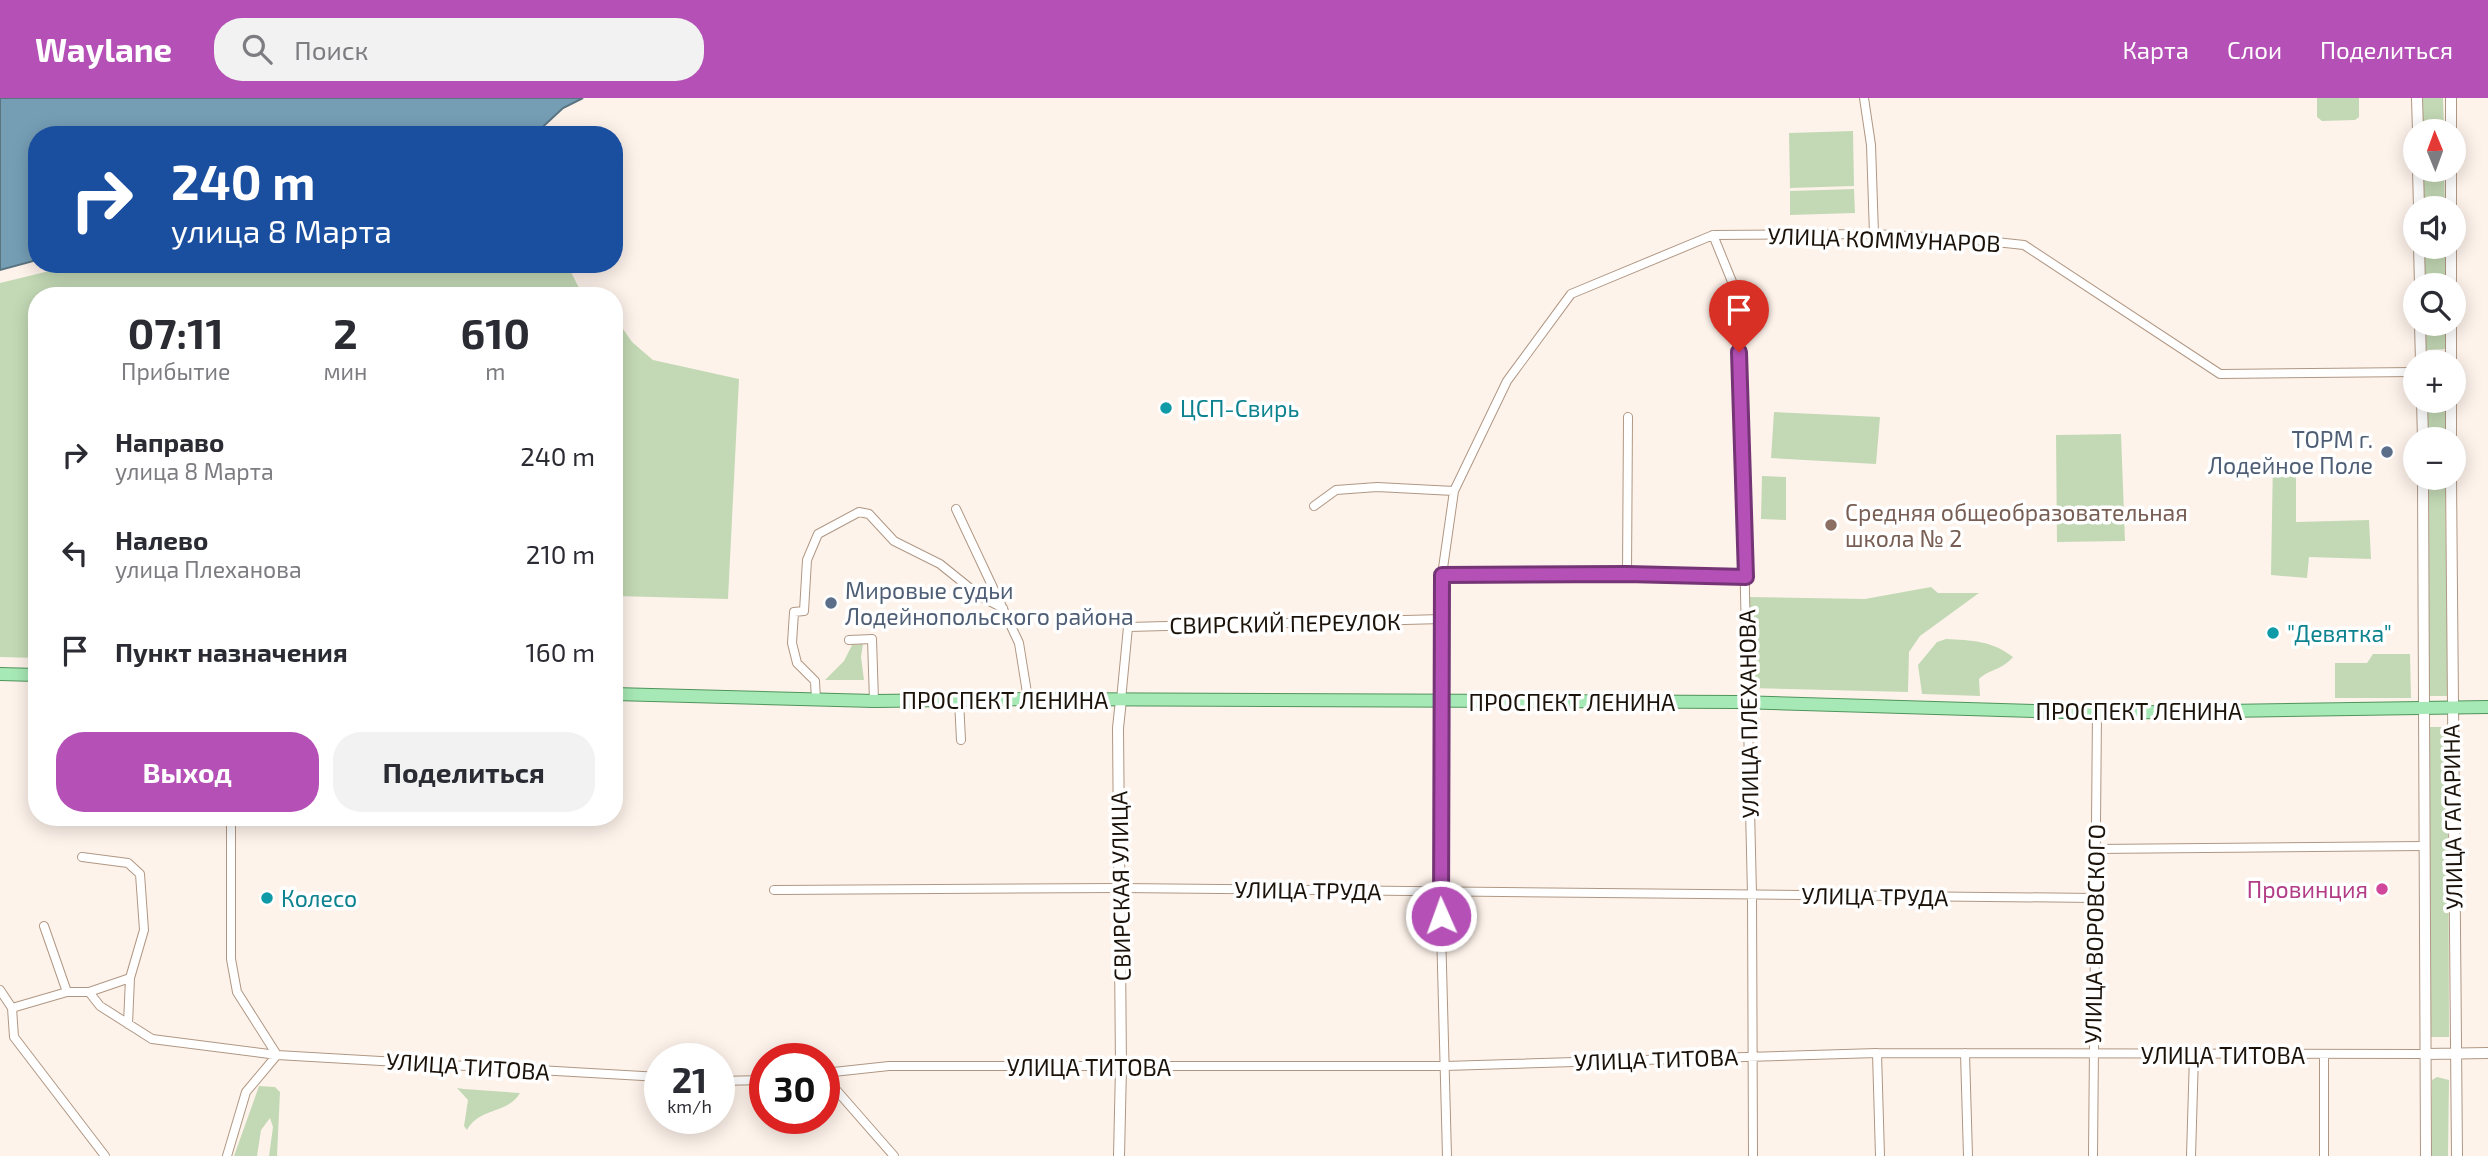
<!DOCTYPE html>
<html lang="ru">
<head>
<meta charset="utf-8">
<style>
	body { margin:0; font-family:"Exo 2",sans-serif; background:#f2f2f3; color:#2b2b33; height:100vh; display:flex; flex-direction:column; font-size:26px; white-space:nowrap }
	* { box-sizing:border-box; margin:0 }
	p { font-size:23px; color:#7c7c81 }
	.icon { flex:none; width:38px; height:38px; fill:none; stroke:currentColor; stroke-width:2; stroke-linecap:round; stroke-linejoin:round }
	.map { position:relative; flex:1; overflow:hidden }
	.panel { position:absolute; left:28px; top:189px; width:595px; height:539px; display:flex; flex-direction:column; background:#fff; border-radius:28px; box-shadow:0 4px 18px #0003 }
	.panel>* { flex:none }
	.hud { position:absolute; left:28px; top:28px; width:595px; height:147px; border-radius:28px; box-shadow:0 4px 18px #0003; background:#1a4fa0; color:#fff; overflow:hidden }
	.needle { width:46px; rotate:359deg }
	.controls { position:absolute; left:2403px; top:21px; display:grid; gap:14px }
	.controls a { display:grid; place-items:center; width:63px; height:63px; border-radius:50%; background:#fff; box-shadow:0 4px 18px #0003; font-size:35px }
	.speed { position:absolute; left:644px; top:945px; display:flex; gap:14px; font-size:35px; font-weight:700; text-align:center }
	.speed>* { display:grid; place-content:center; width:91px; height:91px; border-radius:50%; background:#fff; box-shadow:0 4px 18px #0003; line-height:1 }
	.speed small { font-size:18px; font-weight:400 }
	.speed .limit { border:10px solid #d22; background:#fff; color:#111 }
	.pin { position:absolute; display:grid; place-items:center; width:60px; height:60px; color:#fff; margin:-72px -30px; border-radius:50% 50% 50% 0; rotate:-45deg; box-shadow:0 0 7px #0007 }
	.pin .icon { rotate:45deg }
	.me { position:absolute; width:77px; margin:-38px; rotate:358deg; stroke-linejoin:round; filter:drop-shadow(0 0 5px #0008) }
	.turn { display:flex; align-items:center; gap:24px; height:147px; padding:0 28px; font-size:32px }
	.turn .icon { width:91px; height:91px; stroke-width:2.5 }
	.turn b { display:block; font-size:49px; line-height:60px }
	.eta { display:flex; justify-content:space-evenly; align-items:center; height:119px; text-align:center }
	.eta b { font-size:42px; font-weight:700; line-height:49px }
	.action { display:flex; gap:14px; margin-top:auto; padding:14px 28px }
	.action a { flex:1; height:80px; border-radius:28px; background:#b450b6; color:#fff; font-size:28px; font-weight:700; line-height:80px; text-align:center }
	.action a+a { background:#f2f2f3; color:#2b2b33 }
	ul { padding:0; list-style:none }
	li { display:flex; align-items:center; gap:21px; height:98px; padding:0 28px }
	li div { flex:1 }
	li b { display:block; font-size:26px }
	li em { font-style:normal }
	header { display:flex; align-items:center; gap:42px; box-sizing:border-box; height:98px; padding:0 35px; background:#b450b6; color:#fff }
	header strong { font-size:33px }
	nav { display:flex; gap:38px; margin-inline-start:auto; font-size:24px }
	.search { width:490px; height:63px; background:#f2f2f3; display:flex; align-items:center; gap:18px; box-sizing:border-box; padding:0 24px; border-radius:28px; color:#7c7c81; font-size:26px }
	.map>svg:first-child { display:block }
</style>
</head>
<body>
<header>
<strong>Waylane</strong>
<div class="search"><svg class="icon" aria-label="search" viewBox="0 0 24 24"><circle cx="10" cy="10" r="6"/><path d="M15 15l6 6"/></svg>Поиск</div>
<nav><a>Карта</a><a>Слои</a><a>Поделиться</a></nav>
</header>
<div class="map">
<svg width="2488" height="1058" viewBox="0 0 2488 1058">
	<rect width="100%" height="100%" fill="#fef3eb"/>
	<!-- green -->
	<path fill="#c3d9b5" d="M2317 0H2359V19L2355 22 2322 23 2317 19Z
		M2422 0H2443L2444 33H2423Z
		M1853 33 1854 88 1790 90 1789 35Z
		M2423 72H2444L2445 110H2423Z
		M1854 91 1855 115 1790 117V93Z
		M2424 149H2445L2446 187H2424Z
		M78 166H567L583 198H37V560L0 559V185Z
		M614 218 632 244 653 262 739 281 728 501 614 498Z
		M2424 226H2446L2447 251 2425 252Z
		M2427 303H2445V341H2428Z
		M1774 314 1880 319 1876 366 1771 360Z
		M2121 336 2125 443 2057 444 2056 337Z
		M2273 361 2296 363V424L2369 422 2371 461 2309 459 2307 480 2271 477Z
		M1762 378 1786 379V422L1761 421Z
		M2428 380H2445L2448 598H2429Z
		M1931 489 1938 495H1979L1920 538 1909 554 1908 594 1748 590V499L1865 501Z
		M1946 541C1971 542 1993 543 2013 559 2001 573 1991 570 1979 581L1980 598 1922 596 1918 567 1937 544Z
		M863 546 861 559 864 582H825L844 563 852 547Z
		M2373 556H2410L2411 600H2335V565H2367Z
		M2429 629H2448L2449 939H2431Z
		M2437 979 2449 982 2448 1058H2431L2432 982Z
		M259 988 275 989 280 994 277 1058H269L273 1029 270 1020 261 1032 257 1058H234Z
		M457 990 464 991 520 995C508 1016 479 1009 467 1032L464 1028 468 1002Z"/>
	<!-- water -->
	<path fill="#759eb5" stroke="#5a7482" stroke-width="2" d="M0 0H583L563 10 534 37H37V162L0 172Z"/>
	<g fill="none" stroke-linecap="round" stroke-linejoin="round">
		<defs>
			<path id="street" d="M1864 0 1871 47 1874 136
				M1713 137 1735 191 1739 237 1752 796 1753 1058
				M1314 408 1336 392 1377 389 1454 393
				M956 411 1019 545 1028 601
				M1627 476 1628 319
				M1442 477 1627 476 1746 479
				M849 542 872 541 874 603
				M816 602 815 583 797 565 792 545 794 514 804 513 807 462 818 436 859 414 869 416 894 443 940 466 981 499 1003 510
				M1121 602 1128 529 1443 521
				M959 603 961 642
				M231 719V861L237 894 277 957
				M2095 751 2424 748
				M82 759 128 765 140 776 144 832 130 880
				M774 792 1120 790 2094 800
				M44 828 67 894
				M0 892 12 910 14 939 105 1058
				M89 894 130 880 128 926
				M12 910 67 894H89L100 908 152 941 277 957 660 979
				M1877 955 1880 1058
				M1965 955 1968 1058
				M824 975 889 968H1445L1877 955 2426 956
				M824 978 894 1058
				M719 983 765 982
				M227 1058 246 994 277 957
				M1447 1058 1440 793 1442 477 1454 393 1507 283 1571 196 1713 137 1874 136 1977 142 2024 147 2220 276 2415 274
				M2093 1058 2097 615
				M2191 1058 2194 957
				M2324 1058V957"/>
			<path id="secondary" d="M2417 0 2418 33
				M2451 0V33
				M2418 72 2419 110
				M2451 72V110
				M2419 149 2420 187
				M2451 149V187
				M2420 226 2421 264
				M2451 226V264
				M2422 303 2423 341
				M2451 341V303
				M2423 380 2426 1058
				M2451 380 2457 1058
				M2426 956 2488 955
				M1119 1058 1121 969 1118 630 1121 602"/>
			<path id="primary" d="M0 576 37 577
				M614 596 874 603 1028 601 1738 604 2097 615 2488 609"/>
		</defs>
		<!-- street casing -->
		<use href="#street" stroke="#b09783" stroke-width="10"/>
		<!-- secondary casing -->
		<use href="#secondary" stroke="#b09783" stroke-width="12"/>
		<!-- primary casing -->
		<use href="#primary" stroke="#50945b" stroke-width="14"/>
		<!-- street -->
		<use href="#street" stroke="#fff" stroke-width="8"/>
		<!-- secondary -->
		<use href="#secondary" stroke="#fff" stroke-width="10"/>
		<!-- primary -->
		<use href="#primary" stroke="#a7e9b6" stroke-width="12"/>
	</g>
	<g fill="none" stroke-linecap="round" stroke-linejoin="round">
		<defs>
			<path id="route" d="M1441 818 1442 477 1627 476 1746 479 1739 254"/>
		</defs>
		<!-- route casing -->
		<use href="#route" stroke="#753476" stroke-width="18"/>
		<!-- route -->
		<use href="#route" stroke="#b450b6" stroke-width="12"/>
	</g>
	<!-- markers -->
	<g fill="#0f9aa8" stroke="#fff" stroke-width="2.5">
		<circle cx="1166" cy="310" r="7"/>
		<circle cx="2273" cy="535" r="7"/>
		<circle cx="267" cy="800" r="7"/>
	</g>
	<g fill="#5c6f8a" stroke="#fff" stroke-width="2.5">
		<circle cx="2387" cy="354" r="7"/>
		<circle cx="831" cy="505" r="7"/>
	</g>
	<circle fill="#8d6e63" stroke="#fff" stroke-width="2.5" cx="1831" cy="427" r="7"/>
	<circle fill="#d1479c" stroke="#fff" stroke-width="2.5" cx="2382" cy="791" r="7"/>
	<g text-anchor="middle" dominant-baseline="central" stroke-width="7" stroke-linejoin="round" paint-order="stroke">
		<!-- street labels -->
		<g font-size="23" fill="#1b120a" stroke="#fff">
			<text transform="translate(1884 141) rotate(2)">УЛИЦА КОММУНАРОВ</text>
			<text transform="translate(1285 525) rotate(-1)">СВИРСКИЙ ПЕРЕУЛОК</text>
			<text x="1005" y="602">ПРОСПЕКТ ЛЕНИНА</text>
			<text x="1572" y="604">ПРОСПЕКТ ЛЕНИНА</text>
			<text x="2139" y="613">ПРОСПЕКТ ЛЕНИНА</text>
			<text transform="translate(1748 616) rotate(-91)">УЛИЦА ПЛЕХАНОВА</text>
			<text transform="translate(2452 719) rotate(-91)">УЛИЦА ГАГАРИНА</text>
			<text transform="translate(1120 788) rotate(-91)">СВИРСКАЯ УЛИЦА</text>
			<text transform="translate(1308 792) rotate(1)">УЛИЦА ТРУДА</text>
			<text transform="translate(1875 798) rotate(1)">УЛИЦА ТРУДА</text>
			<text transform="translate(2094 836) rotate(-89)">УЛИЦА ВОРОВСКОГО</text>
			<text x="2223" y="957">УЛИЦА ТИТОВА</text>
			<text transform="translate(1656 961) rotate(-2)">УЛИЦА ТИТОВА</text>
			<text transform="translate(468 968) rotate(4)">УЛИЦА ТИТОВА</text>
			<text x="1089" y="969">УЛИЦА ТИТОВА</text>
		</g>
		<!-- culture labels -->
		<g font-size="23" fill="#0d838f" stroke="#fff" text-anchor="start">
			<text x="1180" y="310">ЦСП-Свирь</text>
			<text x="2287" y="535">"Девятка"</text>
			<text x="281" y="800">Колесо</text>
		</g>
		<!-- service labels -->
		<g font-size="23" fill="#4e5e75" stroke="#fff" text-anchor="end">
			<text x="2373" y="341">ТОРМ г.<tspan x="2373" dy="26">Лодейное Поле</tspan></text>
			<text x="845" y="492" text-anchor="start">Мировые судьи<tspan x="845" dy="26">Лодейнопольского района</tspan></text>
		</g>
		<!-- education labels -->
		<g font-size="23" fill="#785e54" stroke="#fff" text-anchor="start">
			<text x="1845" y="414">Средняя общеобразовательная<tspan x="1845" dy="26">школа № 2</tspan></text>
		</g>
		<!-- hotel labels -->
		<g font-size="23" fill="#b23c85" stroke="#fff" text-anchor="end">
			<text x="2368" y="791">Провинция</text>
		</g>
	</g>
</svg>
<div class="controls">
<a><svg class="needle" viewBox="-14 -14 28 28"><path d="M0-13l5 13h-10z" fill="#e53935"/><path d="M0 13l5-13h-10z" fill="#7c7c81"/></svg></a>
<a><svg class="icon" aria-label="sound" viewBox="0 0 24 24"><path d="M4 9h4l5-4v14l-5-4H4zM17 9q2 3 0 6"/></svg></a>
<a><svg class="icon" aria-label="search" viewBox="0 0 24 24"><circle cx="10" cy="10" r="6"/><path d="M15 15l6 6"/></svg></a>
<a>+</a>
<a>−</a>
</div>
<div class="speed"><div>21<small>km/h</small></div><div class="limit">30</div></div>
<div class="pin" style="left:1739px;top:254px;background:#d93025"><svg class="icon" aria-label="arrive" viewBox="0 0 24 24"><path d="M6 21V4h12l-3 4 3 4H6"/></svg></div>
<svg class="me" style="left:1441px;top:818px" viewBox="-20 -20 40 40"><circle r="17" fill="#b450b6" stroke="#fff" stroke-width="3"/><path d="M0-11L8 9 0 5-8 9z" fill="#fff"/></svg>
<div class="hud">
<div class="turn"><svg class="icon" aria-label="right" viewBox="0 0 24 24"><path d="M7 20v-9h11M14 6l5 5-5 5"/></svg><div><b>240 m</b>улица 8 Марта</div></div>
</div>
<section class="panel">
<div class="eta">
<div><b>07:11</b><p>Прибытие</p></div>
<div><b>2</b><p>мин</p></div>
<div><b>610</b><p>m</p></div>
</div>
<ul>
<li><svg class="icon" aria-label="right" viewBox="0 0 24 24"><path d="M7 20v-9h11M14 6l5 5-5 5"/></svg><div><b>Направо</b><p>улица 8 Марта</p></div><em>240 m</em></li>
<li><svg class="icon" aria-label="left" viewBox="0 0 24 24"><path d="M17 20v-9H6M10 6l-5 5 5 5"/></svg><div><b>Налево</b><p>улица Плеханова</p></div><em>210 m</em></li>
<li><svg class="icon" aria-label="arrive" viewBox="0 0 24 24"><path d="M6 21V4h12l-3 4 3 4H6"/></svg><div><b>Пункт назначения</b></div><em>160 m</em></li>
</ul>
<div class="action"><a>Выход</a><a>Поделиться</a></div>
</section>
</div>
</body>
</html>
